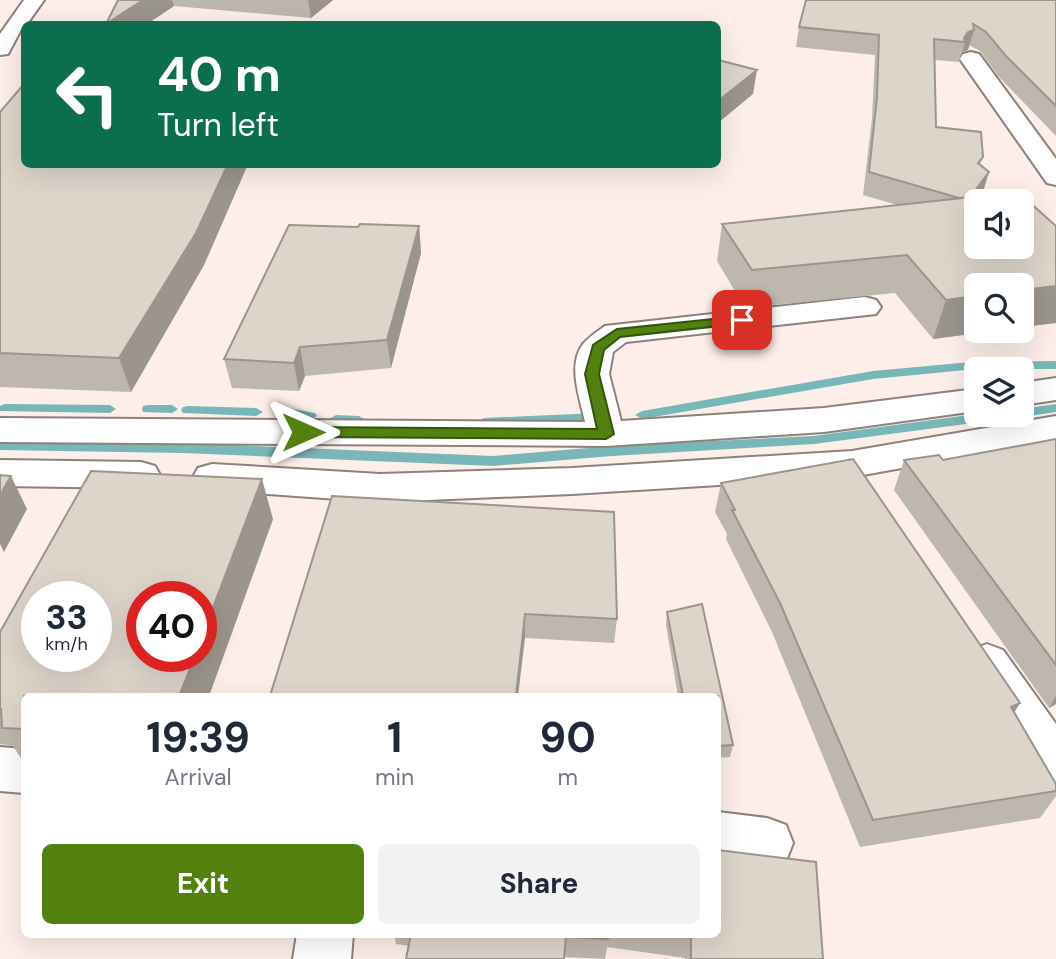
<!DOCTYPE html>
<html lang="en">
<head>
<meta charset="utf-8">
<style>
	body { margin:0; font-family:"DM Sans",sans-serif; background:#f2f2f3; color:#1f2937; height:100vh; display:flex; flex-direction:column; font-size:26px; white-space:nowrap }
	* { box-sizing:border-box; margin:0 }
	p { font-size:23px; color:#747a83 }
	.icon { flex:none; width:38px; height:38px; fill:none; stroke:currentColor; stroke-width:2; stroke-linecap:round; stroke-linejoin:round }
	.map { position:relative; flex:1; overflow:hidden }
	.drawer { position:absolute; left:21px; top:693px; width:700px; height:245px; display:flex; flex-direction:column; background:#fff; border-radius:10px; box-shadow:0 7px 28px #0002 }
	.drawer>* { flex:none }
	.guide { position:absolute; left:21px; top:21px; width:700px; height:147px; border-radius:10px; box-shadow:0 7px 28px #0002; background:#0b6e4f; color:#fff; overflow:hidden }
	.fabs { position:absolute; left:964px; top:189px; display:grid; gap:14px }
	.fabs a { display:grid; place-items:center; width:70px; height:70px; border-radius:10px; background:#fff; box-shadow:0 7px 28px #0002; font-size:35px }
	.speed { position:absolute; left:21px; top:581px; display:flex; gap:14px; font-size:35px; font-weight:700; text-align:center }
	.speed>* { display:grid; place-content:center; width:91px; height:91px; border-radius:50%; background:#fff; box-shadow:0 7px 28px #0002; line-height:1 }
	.speed small { font-size:18px; font-weight:400 }
	.speed .limit { border:10px solid #d22; background:#fff; color:#111 }
	.pin { position:absolute; display:grid; place-items:center; width:60px; height:60px; color:#fff; margin:-30px; border-radius:14px; box-shadow:0 4px 10px #0006 }
	.me { position:absolute; width:77px; margin:-38px; rotate:90deg; stroke-linejoin:round; filter:drop-shadow(0 0 5px #0008) }
	.turn { display:flex; align-items:center; gap:24px; height:147px; padding:0 21px; font-size:32px }
	.turn .icon { width:91px; height:91px; stroke-width:2.5 }
	.turn b { display:block; font-size:49px; line-height:60px }
	.eta { display:flex; justify-content:space-evenly; align-items:center; height:119px; text-align:center }
	.eta b { font-size:42px; font-weight:700; line-height:49px }
	.cta { display:flex; gap:14px; margin-top:auto; padding:14px 21px }
	.cta a { flex:1; height:80px; border-radius:10px; background:#528110; color:#fff; font-size:28px; font-weight:700; line-height:80px; text-align:center }
	.cta a+a { background:#f2f2f3; color:#1f2937 }
	.map>svg:first-child { display:block }
</style>
</head>
<body>
<div class="map">
<svg width="1056" height="959" viewBox="0 0 1056 959">
	<rect width="100%" height="100%" fill="#fdeee9"/>
	<g fill="none" stroke-linecap="round" stroke-linejoin="round">
		<!-- stream -->
		<path fill="#78b7b8" fill-rule="evenodd" d="M1056 361V369H976L873 379 642 419 635 415 642 411 873 371 971 362Z
			M5 404 110 405 116 409 110 413 0 411V406Z
			M1056 404V412L1022 417 1017 415H1022V409Z
			M148 405H172L178 409 172 413 143 412 142 409 143 406Z
			M188 406 256 408 263 412 256 416 183 413 181 410 183 407Z
			M288 408 315 413 317 416 310 420 283 415 281 412 283 409Z
			M598 413 603 414 605 417 603 420 484 426 477 422 484 418Z
			M976 414 1011 415 1004 419 814 444 612 456 493 466 182 453 0 450V440L182 443 493 456 612 446 814 436Z
			M336 415 359 416 366 420 359 424 331 422 329 419Z"/>
		<defs>
			<path id="minor" d="M971 52 979 54 1056 159V185L1047 183 960 59 963 54Z
				M865 297 876 300 881 307 876 314 626 342 613 352 609 374 621 421 824 408 976 389V411L824 432 606 446 0 442V418L585 422C580 398 567 365 583 344 589 337 598 331 605 326Z
				M1056 378V400L1022 405V383Z
				M1056 416V440L852 477 572 494 380 502 212 490 198 486 193 477 198 468 212 464 380 474 572 468 852 451Z
				M0 460 141 462 155 466 160 475 155 484 141 488 0 486Z
				M987 644 1003 650 1056 724V786L1038 780 964 663 971 650Z
				M0 747 24 749V793L0 791Z
				M718 812 767 818 786 825 793 843 786 861 767 868 718 862Z
				M297 934H353L351 959H293Z"/>
			<path id="highway" d="M24 0H44L27 24H24L8 54 0 55V34Z"/>
		</defs>
		<!-- minor casing -->
		<use href="#minor" stroke="#8e817c" stroke-width="4"/>
		<!-- highway casing -->
		<use href="#highway" stroke="#8e817c" stroke-width="4"/>
		<!-- minor -->
		<use href="#minor" fill="#fff" fill-rule="evenodd"/>
		<!-- highway -->
		<use href="#highway" fill="#fff" fill-rule="evenodd"/>
	</g>
	<!-- wall -->
	<path fill="#beb7ae" d="M113 0H333L311 18 174 6 147 24H106L118 0Z
		M1056 0V136L999 77 980 51 969 45 968 50 962 52 959 62 935 60 936 127 983 157 980 164 982 196 1056 226V323L1022 327V285L976 331H993L933 339 895 293 745 308 717 261 722 224 897 205 863 195 872 118 875 55 796 47 799 27Z
		M0 112 24 164H248L204 265 131 392 0 387Z
		M419 226 421 253 391 368 305 376 299 391 232 388 224 359 358 227Z
		M1056 439V704L1049 708 894 490 904 460H943Z
		M721 483 1020 703 1014 712 1056 784V796L1040 818 860 847 772 632 726 539 727 534 715 512Z
		M614 512 617 619 614 643 525 638 270 696Z
		M273 519 209 696H24V763L13 746 0 744V632Z
		M702 604 733 745 730 757 718 758V696H678L666 625 667 612Z
		M394 934H718L823 959H685V958L607 947 605 959 565 957V959H406L409 946 396 944Z"/>
	<!-- shaded-wall -->
	<path fill="#9b958d" d="M143 0H172L174 6 147 24H106Z
		M308 0H333L311 18Z
		M974 30 968 50 962 52 965 42 964 38 968 32Z
		M757 70 753 94 718 123V101Z
		M228 164H248L204 265 131 392 119 358Z
		M989 172 982 195 968 200Z
		M419 226 421 253 391 368 387 340Z
		M1056 286V323L1022 327V290Z
		M976 296V331H993L933 339 946 300Z
		M300 347 305 376 299 391 294 363Z
		M11 476 27 509 4 552 0 544V495Z
		M262 479 273 519 209 696H179L195 656H201V639Z
		M525 614V638L518 696H516Z
		M1056 696V704L1049 708Z
		M1020 703 1003 731 1011 707Z"/>
	<!-- building -->
	<path fill="#ddd5ca" stroke="#9b958d" stroke-width="2" fill-rule="evenodd" d="M118 0H143L106 24Z
		M806 0H1056V106L1006 56 986 32 973 24 974 30 968 32 964 38 965 42 934 39 936 127 981 132 983 157 978 163 989 172 970 197 959 198 869 172 877 97 879 35 799 27Z
		M718 60 757 70 718 101Z
		M24 84V164H228L196 233 119 358 0 353V112Z
		M1018 192 1056 226V286L1022 290V285H976V296L946 300 907 255 752 270 722 224ZM976 201H1022V247H976Z
		M360 224 419 226 387 340 300 347 294 363 224 359 289 225 358 227Z
		M1056 439V665L904 460 939 455 943 460Z
		M853 459 1020 703 1011 707 1056 784V791L873 820 780 603 732 510H735L721 483Z
		M91 471 262 479 201 639V597H142V656H195L179 696H142L121 695 120 696H24V729L2 728 1 709H0V632ZM37 597H96V656H37Z
		M0 475 11 476 0 495Z
		M332 496 614 512 617 619 525 614 516 696H517H270Z
		M702 604 733 745 718 746V696H683L667 612Z
		M718 850 816 862 823 959H691V938L667 934H718Z
		M411 934H608V939L566 937 564 959H406Z"/>
	<!-- route -->
	<path fill="#528110" stroke="#35540a" stroke-width="2" d="M742 316 747 317V323L620 337 604 350 599 374 614 434 606 439 303 437 296 432 303 427 597 429 585 374 593 345 617 329Z"/>
</svg>
<div class="fabs">
<a><svg class="icon" aria-label="sound" viewBox="0 0 24 24"><path d="M4 9h4l5-4v14l-5-4H4zM17 9q2 3 0 6"/></svg></a>
<a><svg class="icon" aria-label="search" viewBox="0 0 24 24"><circle cx="10" cy="10" r="6"/><path d="M15 15l6 6"/></svg></a>
<a><svg class="icon" aria-label="layers" viewBox="0 0 24 24"><path d="M12 4l9 5-9 5-9-5zM3 14l9 5 9-5"/></svg></a>
</div>
<div class="speed"><div>33<small>km/h</small></div><div class="limit">40</div></div>
<div class="pin" style="left:742px;top:320px;background:#d93025"><svg class="icon" aria-label="arrive" viewBox="0 0 24 24"><path d="M6 21V4h12l-3 4 3 4H6"/></svg></div>
<svg class="me" style="left:303px;top:432px" viewBox="-20 -20 40 40"><path d="M0-17L14 15 0 8-14 15z" fill="#528110" stroke="#fff" stroke-width="4"/></svg>
<div class="guide">
<div class="turn"><svg class="icon" aria-label="left" viewBox="0 0 24 24"><path d="M17 20v-9H6M10 6l-5 5 5 5"/></svg><div><b>40 m</b>Turn left</div></div>
</div>
<section class="drawer">
<div class="eta">
<div><b>19:39</b><p>Arrival</p></div>
<div><b>1</b><p>min</p></div>
<div><b>90</b><p>m</p></div>
</div>
<div class="cta"><a>Exit</a><a>Share</a></div>
</section>
</div>
</body>
</html>
